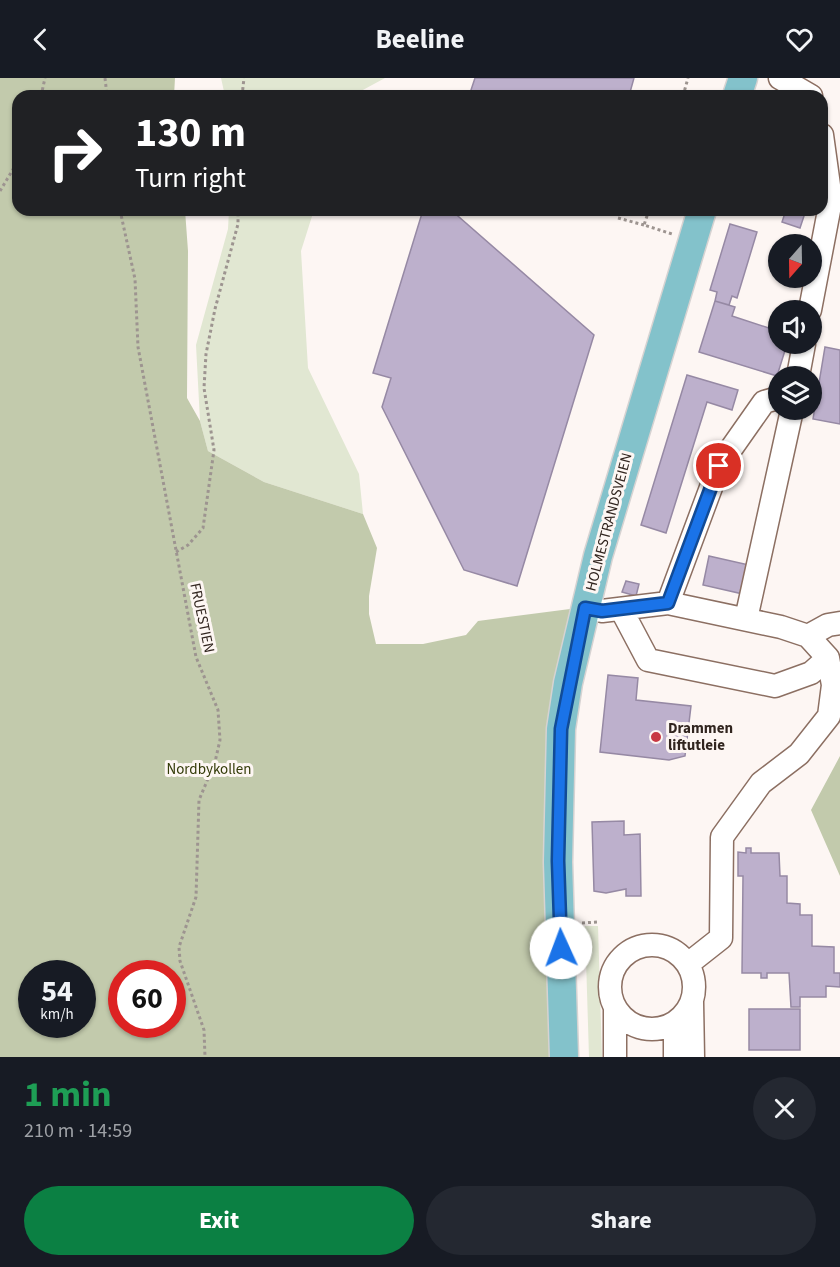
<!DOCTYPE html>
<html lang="en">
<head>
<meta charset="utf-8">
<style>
	body { margin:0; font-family:"Source Sans 3",sans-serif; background:#242831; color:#f1f3f6; height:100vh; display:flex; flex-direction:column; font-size:22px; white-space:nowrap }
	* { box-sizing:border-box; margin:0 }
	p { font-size:20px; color:#9ea1a6 }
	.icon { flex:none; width:33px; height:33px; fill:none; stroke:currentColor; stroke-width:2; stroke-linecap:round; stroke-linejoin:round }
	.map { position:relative; height:979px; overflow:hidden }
	.details { display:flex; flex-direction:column; background:#171b24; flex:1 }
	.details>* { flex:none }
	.guide { position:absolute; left:12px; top:12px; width:816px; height:126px; border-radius:18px; box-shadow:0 2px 4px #0004; background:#202124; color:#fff; overflow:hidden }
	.needle { width:39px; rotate:200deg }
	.buttons { position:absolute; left:768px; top:156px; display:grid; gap:12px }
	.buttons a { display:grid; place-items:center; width:54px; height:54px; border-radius:50%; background:#171b24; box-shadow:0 2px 4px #0004; font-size:30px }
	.speed { position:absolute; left:18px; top:882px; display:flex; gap:12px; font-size:30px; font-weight:700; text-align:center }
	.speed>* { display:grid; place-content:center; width:78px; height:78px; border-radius:50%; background:#171b24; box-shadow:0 2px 4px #0004; line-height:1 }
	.speed small { font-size:15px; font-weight:400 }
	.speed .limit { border:9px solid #d22; background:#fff; color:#111 }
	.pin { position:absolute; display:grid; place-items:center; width:51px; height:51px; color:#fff; margin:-26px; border:3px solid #fff; border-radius:50%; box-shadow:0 2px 6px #0007 }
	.me { position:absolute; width:66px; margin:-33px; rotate:358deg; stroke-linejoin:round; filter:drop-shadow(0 0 4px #0008) }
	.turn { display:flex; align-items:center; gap:21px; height:126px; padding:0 24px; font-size:27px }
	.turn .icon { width:78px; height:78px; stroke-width:2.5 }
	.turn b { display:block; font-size:42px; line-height:51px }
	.round { display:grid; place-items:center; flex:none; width:63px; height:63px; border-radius:32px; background:#242831 }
	.summary { display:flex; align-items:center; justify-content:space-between; height:102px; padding:0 24px }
	h1 { font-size:36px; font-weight:700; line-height:45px; color:#1e9e55 }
	.cta { display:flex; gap:12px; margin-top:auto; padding:12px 24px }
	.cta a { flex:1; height:69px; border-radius:36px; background:#0b8043; color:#fff; font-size:24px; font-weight:700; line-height:69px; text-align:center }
	.cta a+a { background:#242831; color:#f1f3f6 }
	header { display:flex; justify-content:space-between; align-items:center; height:78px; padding:0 24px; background:#171b24; font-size:27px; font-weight:700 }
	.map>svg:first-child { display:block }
</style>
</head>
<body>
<header><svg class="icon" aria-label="back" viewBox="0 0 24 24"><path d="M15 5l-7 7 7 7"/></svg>Beeline<svg class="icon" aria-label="heart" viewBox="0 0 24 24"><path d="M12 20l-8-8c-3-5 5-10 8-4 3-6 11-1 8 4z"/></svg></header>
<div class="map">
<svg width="840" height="979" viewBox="0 0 840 979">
	<rect width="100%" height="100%" fill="#fdf6f3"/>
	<!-- green -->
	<path fill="#e1e7d2" d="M221 0H385L361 13 359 18H225Z
		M229 132H314L301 173 308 290 359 396 363 436 264 404 208 373 200 343 196 267 228 151Z
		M585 848H598L602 979H589Z"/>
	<!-- forest -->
	<path fill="#c2caac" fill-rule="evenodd" d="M0 0H175L174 18H18V132H185L188 173 187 320 200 343 208 373 264 404 363 436 377 470 369 518V536L376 566H423L466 557 478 543 570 531 557 600 552 979H0ZM32 896H82V946H32ZM122 896H172V946H122Z
		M840 678V798L811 732Z"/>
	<!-- building -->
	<path fill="#bdb0cc" stroke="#9689a4" stroke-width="1.5" d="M475 0H634L629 18H469Z
		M423 132H451L594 257 517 508 464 492 382 329 391 300 373 295Z
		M786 132H806L800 150 782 144Z
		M730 146 757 154 737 220 732 218 729 227 715 223 717 214 710 212Z
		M715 223 735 229 732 238 778 253V266H787L777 298 699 274Z
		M825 269 840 272V346L813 341Z
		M687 297 738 312 732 332 707 324 666 455 641 447Z
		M709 478 749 487 743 516 703 507Z
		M626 503 639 506 636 518 622 514Z
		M608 597 638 600 636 622 691 628 685 678 669 682 600 674Z
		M624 743V757L640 756 641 818H626V811L606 815 594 813 592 744Z
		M746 770H751V775H779L780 798H787V825L800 826V837H812V868L834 869V895H840V909L826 908V919H800V929H791L789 895H767V900H761V895H742L743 798H738V774L746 775Z
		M749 931H800V972H749Z"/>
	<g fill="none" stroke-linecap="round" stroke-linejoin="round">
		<defs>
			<path id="minor" d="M780 0 811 18
				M810 232 831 122 822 57
				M798 298 804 266
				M668 525 719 388 764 324 778 320
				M585 530 602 533 668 525 781 549 808 558 828 580 833 607 829 638 799 676 761 705 722 759 721 860 688 886
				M621 531 648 582 775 608 811 595 828 580
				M746 541 792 332
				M808 558 828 547 840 545
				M610 909a42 42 0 1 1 84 0a42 42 0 1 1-84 0Z
				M692 924 693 979
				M615 929V979
				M675 945V979"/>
			<path id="major" d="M737 18 743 0
				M564 979 558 784 561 651 568 605 598 478 702 132"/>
		</defs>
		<!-- minor casing -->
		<use href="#minor" stroke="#8c6f62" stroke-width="25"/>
		<!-- major casing -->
		<use href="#major" stroke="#d6d3d2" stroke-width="31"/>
		<!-- path -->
		<path stroke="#9d9490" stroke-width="3" stroke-dasharray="3 3" stroke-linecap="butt" d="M105 0 107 18
			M41 18 45 0
			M242 18 244 0
			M683 18 688 0
			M0 113 18 83
			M120 132 135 201 138 269 196 579 218 632 220 662 215 684 199 722 196 819 179 869 180 883 204 952 205 979
			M649 132 644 147 672 156
			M618 140 644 147
			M176 474 188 467 203 450 214 372 204 310 206 276 215 231 238 146V132
			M582 845 597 844"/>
		<!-- minor -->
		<use href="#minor" stroke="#fff" stroke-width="22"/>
		<!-- major -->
		<use href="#major" stroke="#83c2cb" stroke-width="28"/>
	</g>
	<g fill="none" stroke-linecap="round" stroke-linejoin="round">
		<defs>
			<path id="route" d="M561 870 558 783 561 651 585 530 602 533 668 525 719 388"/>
		</defs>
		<!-- route casing -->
		<use href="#route" stroke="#114b97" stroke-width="15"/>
		<!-- route -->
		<use href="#route" stroke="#1a73e8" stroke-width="10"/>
	</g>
	<!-- markers -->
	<circle fill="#c83843" stroke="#fdf6f3" stroke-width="2" cx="656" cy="659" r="6"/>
	<g text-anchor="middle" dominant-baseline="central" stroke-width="6" stroke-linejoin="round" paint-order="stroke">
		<!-- street labels -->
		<g font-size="15" fill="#31251f" stroke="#fdf6f3">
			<text transform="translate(609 444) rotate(-75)">HOLMESTRANDSVEIEN</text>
			<text transform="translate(202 540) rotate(78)">FRUESTIEN</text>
		</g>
		<!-- poi labels -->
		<g font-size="15" font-weight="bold" fill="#31251f" stroke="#fdf6f3" text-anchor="start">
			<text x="668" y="650">Drammen<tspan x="668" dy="17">liftutleie</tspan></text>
		</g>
		<!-- park labels -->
		<g font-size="15" fill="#333b08" stroke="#fdf6f3">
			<text x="209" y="691">Nordbykollen</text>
		</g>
	</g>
</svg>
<div class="buttons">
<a><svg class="needle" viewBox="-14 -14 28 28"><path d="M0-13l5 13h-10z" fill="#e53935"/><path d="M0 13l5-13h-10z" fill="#9ea1a6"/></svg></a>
<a><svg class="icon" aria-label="sound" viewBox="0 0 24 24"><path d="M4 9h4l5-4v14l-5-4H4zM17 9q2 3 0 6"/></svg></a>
<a><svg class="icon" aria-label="layers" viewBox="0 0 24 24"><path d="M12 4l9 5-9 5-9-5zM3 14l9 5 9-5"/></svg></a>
</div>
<div class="speed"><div>54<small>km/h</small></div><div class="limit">60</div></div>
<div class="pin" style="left:719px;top:388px;background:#d93025"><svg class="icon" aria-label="arrive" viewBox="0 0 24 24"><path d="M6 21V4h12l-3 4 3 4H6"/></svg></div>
<svg class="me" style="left:561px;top:870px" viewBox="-20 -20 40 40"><circle r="19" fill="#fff"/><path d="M0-13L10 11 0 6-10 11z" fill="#1a73e8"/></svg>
<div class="guide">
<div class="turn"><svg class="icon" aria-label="right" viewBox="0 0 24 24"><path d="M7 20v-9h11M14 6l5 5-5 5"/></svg><div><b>130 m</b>Turn right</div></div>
</div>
</div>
<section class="details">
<div class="summary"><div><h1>1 min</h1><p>210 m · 14:59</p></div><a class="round"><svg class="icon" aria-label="close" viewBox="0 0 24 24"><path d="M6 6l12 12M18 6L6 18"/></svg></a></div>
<div class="cta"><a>Exit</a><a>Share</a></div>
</section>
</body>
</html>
